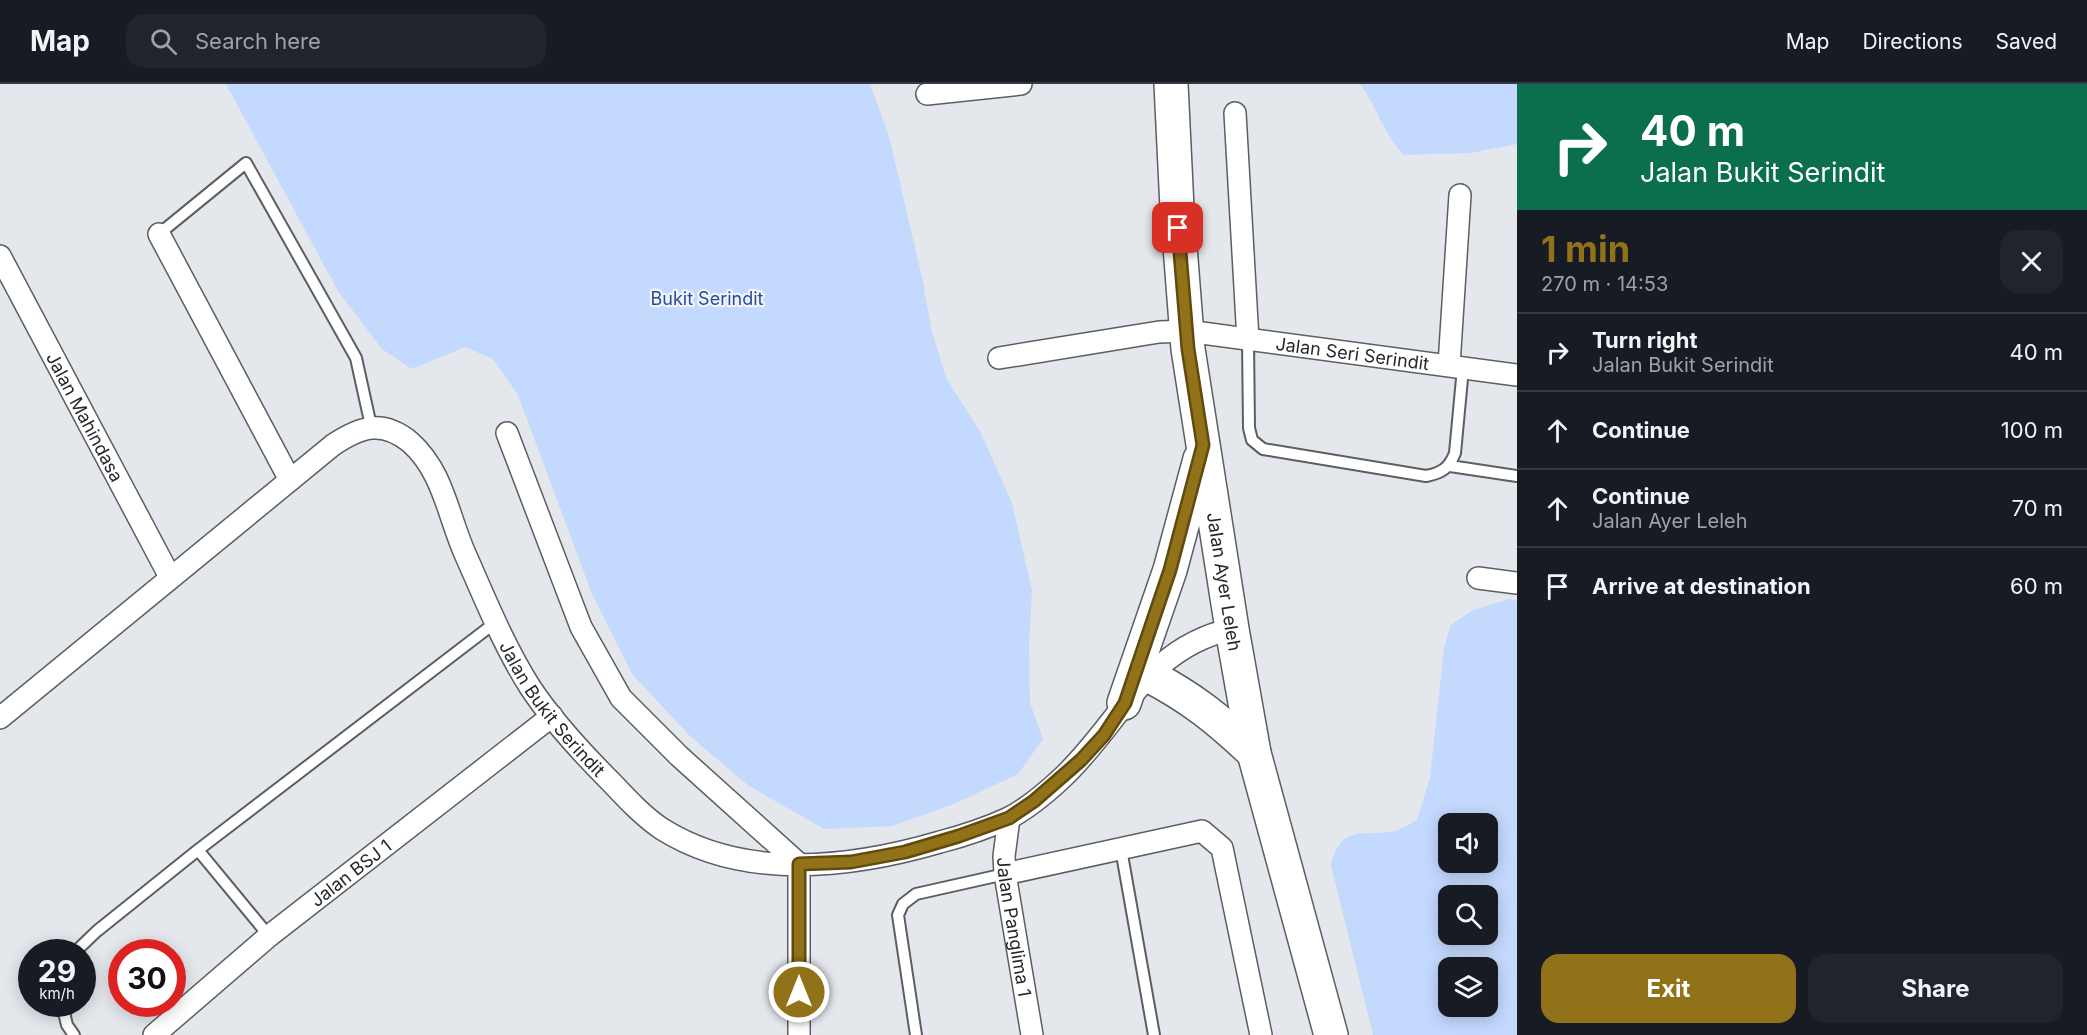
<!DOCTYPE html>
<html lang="en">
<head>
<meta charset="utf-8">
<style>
	body { margin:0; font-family:Inter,sans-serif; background:#20242c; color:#f1f3f6; height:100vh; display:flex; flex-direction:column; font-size:22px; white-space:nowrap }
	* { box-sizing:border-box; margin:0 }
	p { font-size:20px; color:#9ea1a6 }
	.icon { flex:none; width:33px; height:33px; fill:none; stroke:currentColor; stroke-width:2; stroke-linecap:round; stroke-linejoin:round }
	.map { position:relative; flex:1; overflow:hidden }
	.drawer { display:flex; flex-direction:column; background:#171b24; width:570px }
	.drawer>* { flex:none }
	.guide { background:#0b6e4f; color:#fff; overflow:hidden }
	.controls { position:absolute; left:1438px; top:729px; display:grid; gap:12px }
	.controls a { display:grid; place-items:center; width:60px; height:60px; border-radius:12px; background:#171b24; box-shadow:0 3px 15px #0003; font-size:30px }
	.speed { position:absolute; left:18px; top:855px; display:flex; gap:12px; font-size:30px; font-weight:700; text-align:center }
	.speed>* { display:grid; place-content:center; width:78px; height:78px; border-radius:50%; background:#171b24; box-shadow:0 3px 15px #0003; line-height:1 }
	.speed small { font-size:15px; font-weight:400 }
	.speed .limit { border:9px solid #d22; background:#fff; color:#111 }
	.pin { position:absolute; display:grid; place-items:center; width:51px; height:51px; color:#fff; margin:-26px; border-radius:12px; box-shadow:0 3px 9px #0006 }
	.me { position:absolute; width:66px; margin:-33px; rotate:0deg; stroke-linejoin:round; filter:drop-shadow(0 0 4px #0008) }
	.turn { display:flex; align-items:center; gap:21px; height:126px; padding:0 24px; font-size:27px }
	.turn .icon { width:78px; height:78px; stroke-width:2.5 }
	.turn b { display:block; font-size:42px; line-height:51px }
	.round { display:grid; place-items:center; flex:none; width:63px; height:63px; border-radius:18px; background:#20242c }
	.head { display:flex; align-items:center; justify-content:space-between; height:102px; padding:0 24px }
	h1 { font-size:36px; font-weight:700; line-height:45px; color:#927219 }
	.action { display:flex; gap:12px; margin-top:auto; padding:12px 24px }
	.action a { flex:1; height:69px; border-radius:18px; background:#927219; color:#fff; font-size:24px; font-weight:700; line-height:69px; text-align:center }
	.action a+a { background:#20242c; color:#f1f3f6 }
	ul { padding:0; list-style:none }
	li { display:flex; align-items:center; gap:18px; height:78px; padding:0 24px; border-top:2px solid #363941 }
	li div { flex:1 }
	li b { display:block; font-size:22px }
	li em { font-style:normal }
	header { display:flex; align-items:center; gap:36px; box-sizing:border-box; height:84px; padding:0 30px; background:#171b24; border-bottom:2px solid #363941 }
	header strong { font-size:28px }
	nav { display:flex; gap:33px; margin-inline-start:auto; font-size:21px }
	.search { width:420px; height:54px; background:#20242c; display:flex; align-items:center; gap:15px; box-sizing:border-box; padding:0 21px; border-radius:18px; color:#9ea1a6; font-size:22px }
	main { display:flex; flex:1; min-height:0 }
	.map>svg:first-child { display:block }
</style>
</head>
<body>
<header>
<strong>Map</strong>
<div class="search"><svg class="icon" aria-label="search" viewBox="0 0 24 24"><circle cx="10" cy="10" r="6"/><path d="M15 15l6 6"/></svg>Search here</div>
<nav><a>Map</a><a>Directions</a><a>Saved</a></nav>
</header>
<main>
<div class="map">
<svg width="1517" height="951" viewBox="0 0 1517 951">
	<rect width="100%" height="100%" fill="#e4e7ec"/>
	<!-- green -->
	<path fill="#c4d9fe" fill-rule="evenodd" d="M226 0H870L889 52 923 198 931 244 946 294 981 349 1012 419 1032 506 1029 561 1030 619 1043 655 1018 690 954 720 892 742 824 745 749 702 689 651 633 591 592 510 518 311 493 275 465 263 412 285 382 265 338 207Z
		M1360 0H1517V60L1470 69 1404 71C1384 51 1377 23 1360 0Z
		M1509 515 1517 517V951H1373L1331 781C1341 739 1364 753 1395 747 1403 745 1411 739 1417 736L1430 694 1444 564 1450 542 1471 527ZM1449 740H1488V778H1449ZM1449 812H1488V850H1449ZM1449 884H1488V922H1449Z"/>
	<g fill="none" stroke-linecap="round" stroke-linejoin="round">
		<defs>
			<path id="service" d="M159 150 246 79 356 274 371 342
				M1248 256 1249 344 1252 356 1263 365 1426 392C1442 389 1449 384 1455 369L1463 284
				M1450 382 1517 392
				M1121 765 1154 951
				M198 766 269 852
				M75 868 97 847 198 766 496 538
				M62 920 67 941 74 951
				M916 951 898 831 903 820 916 810 1005 790"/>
			<g id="minor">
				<path d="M927 10 1021 0"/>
				<path d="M1235 29 1248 256"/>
				<path d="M159 150 290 396"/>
				<path id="s1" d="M0 172 170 493"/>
				<path id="s2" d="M999 274 1159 248 1187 247 1517 291"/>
				<path d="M1449 281 1460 111"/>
				<path d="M507 349 581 543 621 614 679 672 799 780V951"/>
				<path d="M1478 494 1517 499"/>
				<path id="s3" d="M0 634 333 361C360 343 382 335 410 358 444 388 448 433 466 472 485 515 504 562 530 603 553 638 583 670 613 700 628 716 644 733 662 745 745 797 851 784 940 758 963 752 987 744 1009 734 1028 724 1047 708 1062 694 1121 639 1145 564 1232 545"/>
				<path id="s4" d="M1009 734 1004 772 1005 790 1032 951"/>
				<path d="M1005 790 1202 747 1222 764 1261 951"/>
				<path id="s5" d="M154 951 269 852 552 632"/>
			</g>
			<g id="primary">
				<path id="s6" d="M1171 0 1177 124 1188 265 1232 545 1254 669 1331 951"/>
				<path d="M1148 591C1192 614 1218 635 1254 669"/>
				<path d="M1124 619 1170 486 1200 375"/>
			</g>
		</defs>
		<!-- service casing -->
		<use href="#service" stroke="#5b5e62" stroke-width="14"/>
		<!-- minor casing -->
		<use href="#minor" stroke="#5b5e62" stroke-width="24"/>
		<!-- primary casing -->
		<use href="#primary" stroke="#5b5e62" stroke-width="36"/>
		<!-- service -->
		<use href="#service" stroke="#fff" stroke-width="10"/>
		<!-- minor -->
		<use href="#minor" stroke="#fff" stroke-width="21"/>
		<!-- primary -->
		<use href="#primary" stroke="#fff" stroke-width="33"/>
	</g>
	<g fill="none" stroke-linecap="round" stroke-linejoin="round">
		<defs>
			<path id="route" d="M799 908V780L851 778 905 768 959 752 1009 734 1034 717 1081 676 1104 651 1125 619 1170 486 1203 361 1188 265 1178 144"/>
		</defs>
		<!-- route casing -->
		<use href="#route" stroke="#5f4a10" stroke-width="15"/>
		<!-- route -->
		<use href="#route" stroke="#927219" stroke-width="10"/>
	</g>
	<g text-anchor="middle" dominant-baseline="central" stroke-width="4.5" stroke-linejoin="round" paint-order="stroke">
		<!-- park labels -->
		<g font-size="18" fill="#254d9e" stroke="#f2f4f9">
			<text x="707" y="214">Bukit Serindit</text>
		</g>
		<!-- street labels -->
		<g font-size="18" fill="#262729" stroke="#f2f4f9">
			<text stroke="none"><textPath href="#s2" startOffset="357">Jalan Seri Serindit</textPath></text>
			<text stroke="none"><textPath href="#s1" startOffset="182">Jalan Mahindasa</textPath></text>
			<text stroke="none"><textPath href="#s6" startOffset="501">Jalan Ayer Leleh</textPath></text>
			<text stroke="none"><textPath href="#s3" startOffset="820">Jalan Bukit Serindit</textPath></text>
			<text stroke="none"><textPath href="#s5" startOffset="255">Jalan BSJ 1</textPath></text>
			<text stroke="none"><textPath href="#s4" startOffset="110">Jalan Panglima 1</textPath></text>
		</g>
	</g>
</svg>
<div class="controls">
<a><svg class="icon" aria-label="sound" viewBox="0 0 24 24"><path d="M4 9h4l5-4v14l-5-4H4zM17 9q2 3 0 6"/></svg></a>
<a><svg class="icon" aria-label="search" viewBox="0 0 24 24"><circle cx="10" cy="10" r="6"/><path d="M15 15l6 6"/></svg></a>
<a><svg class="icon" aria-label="layers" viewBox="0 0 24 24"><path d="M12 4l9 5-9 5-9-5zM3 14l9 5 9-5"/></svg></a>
</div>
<div class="speed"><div>29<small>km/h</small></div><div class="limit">30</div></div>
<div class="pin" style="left:1178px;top:144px;background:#d93025"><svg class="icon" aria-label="arrive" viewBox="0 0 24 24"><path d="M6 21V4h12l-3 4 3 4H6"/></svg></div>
<svg class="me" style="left:799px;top:908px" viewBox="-20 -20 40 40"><circle r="17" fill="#927219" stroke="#fff" stroke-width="3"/><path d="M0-11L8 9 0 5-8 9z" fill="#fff"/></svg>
</div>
<section class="drawer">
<div class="guide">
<div class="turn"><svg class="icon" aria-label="right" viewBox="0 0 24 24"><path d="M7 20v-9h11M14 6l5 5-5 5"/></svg><div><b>40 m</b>Jalan Bukit Serindit</div></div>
</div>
<div class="head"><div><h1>1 min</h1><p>270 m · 14:53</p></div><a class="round"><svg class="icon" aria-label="close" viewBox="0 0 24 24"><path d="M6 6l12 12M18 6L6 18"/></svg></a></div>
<ul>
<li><svg class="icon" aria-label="right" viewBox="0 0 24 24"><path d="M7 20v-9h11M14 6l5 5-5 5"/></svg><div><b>Turn right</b><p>Jalan Bukit Serindit</p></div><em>40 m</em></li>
<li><svg class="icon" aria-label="ahead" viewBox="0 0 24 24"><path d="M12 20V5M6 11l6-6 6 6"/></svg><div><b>Continue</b></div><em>100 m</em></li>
<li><svg class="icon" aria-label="ahead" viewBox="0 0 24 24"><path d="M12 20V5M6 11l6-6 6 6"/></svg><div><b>Continue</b><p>Jalan Ayer Leleh</p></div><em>70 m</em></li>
<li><svg class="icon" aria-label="arrive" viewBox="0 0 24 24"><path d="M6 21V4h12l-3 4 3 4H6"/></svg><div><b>Arrive at destination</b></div><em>60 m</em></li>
</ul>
<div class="action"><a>Exit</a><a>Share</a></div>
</section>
</main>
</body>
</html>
